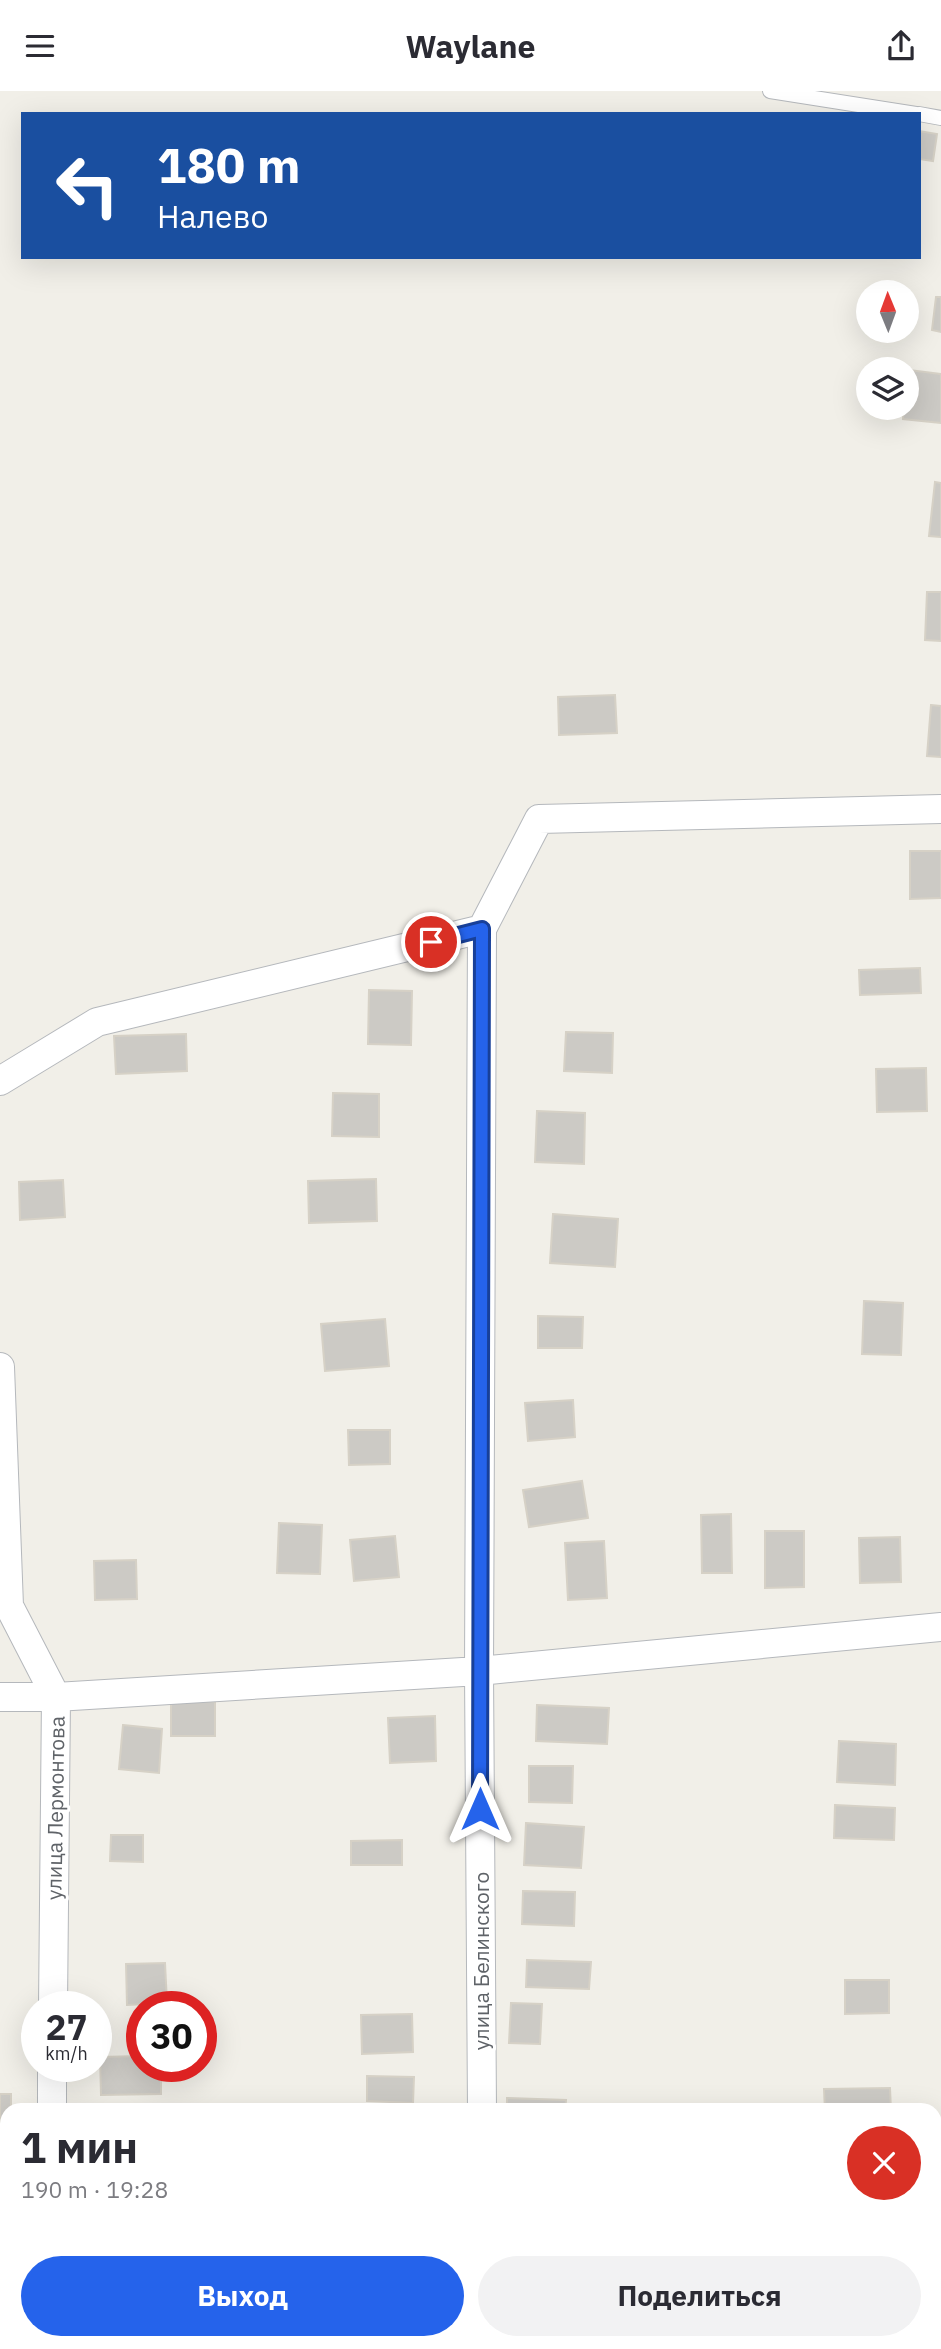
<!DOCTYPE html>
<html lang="ru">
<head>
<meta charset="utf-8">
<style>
	body { margin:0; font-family:"IBM Plex Sans",sans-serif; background:#f2f2f3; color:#2b2b33; height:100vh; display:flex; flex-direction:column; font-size:26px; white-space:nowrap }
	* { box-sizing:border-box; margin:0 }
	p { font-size:23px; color:#7c7c81 }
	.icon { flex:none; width:38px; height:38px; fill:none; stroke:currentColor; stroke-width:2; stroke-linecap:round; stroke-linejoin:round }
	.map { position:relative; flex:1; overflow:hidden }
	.panel { position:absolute; left:0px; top:2012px; width:942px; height:247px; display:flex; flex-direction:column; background:#fff; border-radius:21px 21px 0 0; box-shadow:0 7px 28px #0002 }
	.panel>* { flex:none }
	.banner { position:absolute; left:21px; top:21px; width:900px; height:147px; border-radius:0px; box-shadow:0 7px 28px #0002; background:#1a4fa0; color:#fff; overflow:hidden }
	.needle { width:46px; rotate:359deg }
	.tools { position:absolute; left:856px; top:189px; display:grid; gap:14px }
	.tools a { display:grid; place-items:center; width:63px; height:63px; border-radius:50%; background:#fff; box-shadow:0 7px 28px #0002; font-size:35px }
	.speed { position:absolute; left:21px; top:1900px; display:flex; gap:14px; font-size:35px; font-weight:700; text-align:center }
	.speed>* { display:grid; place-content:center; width:91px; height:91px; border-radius:50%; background:#fff; box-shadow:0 7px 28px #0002; line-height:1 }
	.speed small { font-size:18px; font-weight:400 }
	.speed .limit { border:10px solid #d22; background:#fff; color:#111 }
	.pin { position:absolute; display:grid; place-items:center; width:60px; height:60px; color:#fff; margin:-30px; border:4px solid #fff; border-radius:50%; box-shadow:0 2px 7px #0007 }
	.me { position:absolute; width:77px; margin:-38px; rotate:0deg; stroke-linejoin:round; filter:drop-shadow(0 0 5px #0008) }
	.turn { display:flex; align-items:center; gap:24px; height:147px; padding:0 21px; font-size:32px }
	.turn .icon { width:91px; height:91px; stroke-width:2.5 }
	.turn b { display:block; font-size:49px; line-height:60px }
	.round { display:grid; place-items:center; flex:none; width:74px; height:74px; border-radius:37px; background:#f2f2f3 }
	.overview { display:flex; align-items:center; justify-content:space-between; height:119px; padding:0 21px }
	h1 { font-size:42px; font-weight:800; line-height:52px }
	.primary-button { display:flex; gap:14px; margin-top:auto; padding:14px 21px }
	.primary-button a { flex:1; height:80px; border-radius:42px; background:#2563eb; color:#fff; font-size:28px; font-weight:800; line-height:80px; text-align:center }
	.primary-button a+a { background:#f2f2f3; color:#2b2b33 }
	header { display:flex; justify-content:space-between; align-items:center; height:91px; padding:0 21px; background:#fff; font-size:32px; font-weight:800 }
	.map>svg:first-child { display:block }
</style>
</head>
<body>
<header><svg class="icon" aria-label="menu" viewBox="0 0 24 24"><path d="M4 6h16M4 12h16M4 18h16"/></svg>Waylane<svg class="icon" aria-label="share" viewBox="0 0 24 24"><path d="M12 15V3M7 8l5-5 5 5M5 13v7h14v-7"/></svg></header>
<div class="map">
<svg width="941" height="2258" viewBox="0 0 941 2258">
	<rect width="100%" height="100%" fill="#f1efe8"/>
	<!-- building -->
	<path fill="#cccac5" stroke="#d6d1c6" stroke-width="2" d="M919 40 937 43 933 70 919 68Z
		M936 206H941V241L932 239Z
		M909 279 941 283V332L903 328 904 317H906Z
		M935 391 941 392V446L929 445Z
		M927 501H941V550L925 549Z
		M615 604 617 642 559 644 558 606Z
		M931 614 941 615V666L927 665Z
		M910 760H941V807L910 808Z
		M920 877 921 902 860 904 859 879Z
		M369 899 412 900 411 954 368 953Z
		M566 941 613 942 612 982 564 980Z
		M186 943 187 980 116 983 114 945Z
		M926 977 927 1020 877 1021 876 978Z
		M333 1002 379 1003V1046L332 1045Z
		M537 1020 585 1022 584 1073 535 1071Z
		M376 1088 377 1130 309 1132 308 1090Z
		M63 1089 65 1126 20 1129 19 1091Z
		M553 1123 618 1128 615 1176 550 1172Z
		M864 1210 903 1212 901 1264 862 1263Z
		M538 1225 583 1226 582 1257H538Z
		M385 1228 389 1275 325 1280 321 1233Z
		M573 1309 575 1346 528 1350 525 1312Z
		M348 1339H390V1373L349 1374Z
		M582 1390 588 1427 529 1436 523 1399Z
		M731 1423 732 1482H702L701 1424Z
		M279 1432 322 1434 320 1483 277 1482Z
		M765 1440H804V1496L765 1497Z
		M395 1445 399 1486 354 1490 350 1449Z
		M900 1446 901 1491 860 1492 859 1447Z
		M604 1450 607 1507 568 1509 565 1452Z
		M136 1469 137 1508 95 1509 94 1470Z
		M171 1611H215V1645H171Z
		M537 1614 609 1617 607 1653 536 1650Z
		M435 1625 436 1670 390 1672 388 1627Z
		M123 1634 162 1638 159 1682 119 1678Z
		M839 1650 896 1653 895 1694 837 1691Z
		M529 1675H573L572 1712 529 1711Z
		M835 1714 895 1717 894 1749 834 1747Z
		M526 1732 584 1736 581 1777 524 1774Z
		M111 1744H143V1771L110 1770Z
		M402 1749V1774H351V1750Z
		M523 1800 575 1801 574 1835 522 1833Z
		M527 1869 591 1871 589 1898 526 1896Z
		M165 1872 167 1912 127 1914 126 1873Z
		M845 1889H889V1922L845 1923Z
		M511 1912 542 1913 540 1953 509 1952Z
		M412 1923 413 1961 362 1963 361 1924Z
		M142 1965V1976H161V2003L101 2004 100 1966Z
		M367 1985 414 1986 413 2012 367 2010Z
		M890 1997 891 2020H825L824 1998Z
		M0 2003H11V2020H7V2041H0Z
		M507 2007 566 2009 565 2020H507Z
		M119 2252H159V2258H119Z
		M415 2252V2258H373V2256Z"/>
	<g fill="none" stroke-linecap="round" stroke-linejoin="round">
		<defs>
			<path id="lane" d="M770 0 916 23
				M919 23 941 27"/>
			<path id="street" d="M0 990 97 931 482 838 539 728 941 718
				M0 1276 9 1515 56 1606 53 1916
				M0 1606H56L479 1580 941 1536
				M52 2020V1976
				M482 2020 479 1580 482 838
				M0 2168H7
				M53 2252V2258
				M484 2252V2258
				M856 2252 941 2256"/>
		</defs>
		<!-- lane casing -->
		<use href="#lane" stroke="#b5b8bc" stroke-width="16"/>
		<!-- street casing -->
		<use href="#street" stroke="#b5b8bc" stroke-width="30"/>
		<!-- lane -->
		<use href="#lane" stroke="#fff" stroke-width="14"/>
		<!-- street -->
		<use href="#street" stroke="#fff" stroke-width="28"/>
	</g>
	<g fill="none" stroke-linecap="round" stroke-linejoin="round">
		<defs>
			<path id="route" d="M431 851 482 838 480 1718"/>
		</defs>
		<!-- route casing -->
		<use href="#route" stroke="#184099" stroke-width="18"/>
		<!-- route -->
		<use href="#route" stroke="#2563eb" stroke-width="12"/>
	</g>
	<g text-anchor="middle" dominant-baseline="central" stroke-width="6" stroke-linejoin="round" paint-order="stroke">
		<!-- street labels -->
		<g font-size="21" fill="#5f6368" stroke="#fff">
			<text transform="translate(55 1717) rotate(-89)">улица Лермонтова</text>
			<text transform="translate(481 1870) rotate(-90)">улица Белинского</text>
		</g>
	</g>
</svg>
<div class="tools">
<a><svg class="needle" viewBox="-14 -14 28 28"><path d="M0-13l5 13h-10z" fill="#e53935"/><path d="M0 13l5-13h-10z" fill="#7c7c81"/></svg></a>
<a><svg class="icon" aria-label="layers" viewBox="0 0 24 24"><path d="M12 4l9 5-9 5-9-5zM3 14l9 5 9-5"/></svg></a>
</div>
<div class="speed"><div>27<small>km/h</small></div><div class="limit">30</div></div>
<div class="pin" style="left:431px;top:851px;background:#d93025"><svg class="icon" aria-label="arrive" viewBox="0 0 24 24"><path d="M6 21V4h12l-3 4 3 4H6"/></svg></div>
<svg class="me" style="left:480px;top:1718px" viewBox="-20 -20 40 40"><path d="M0-17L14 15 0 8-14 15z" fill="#2563eb" stroke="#fff" stroke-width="4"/></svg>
<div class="banner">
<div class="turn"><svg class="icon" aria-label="left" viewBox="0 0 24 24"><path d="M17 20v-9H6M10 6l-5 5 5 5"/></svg><div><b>180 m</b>Налево</div></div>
</div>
<section class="panel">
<div class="overview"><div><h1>1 мин</h1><p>190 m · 19:28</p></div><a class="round" style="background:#d93025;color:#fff"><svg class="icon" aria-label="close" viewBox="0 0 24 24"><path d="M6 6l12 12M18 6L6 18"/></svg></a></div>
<div class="primary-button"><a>Выход</a><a>Поделиться</a></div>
</section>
</div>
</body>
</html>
